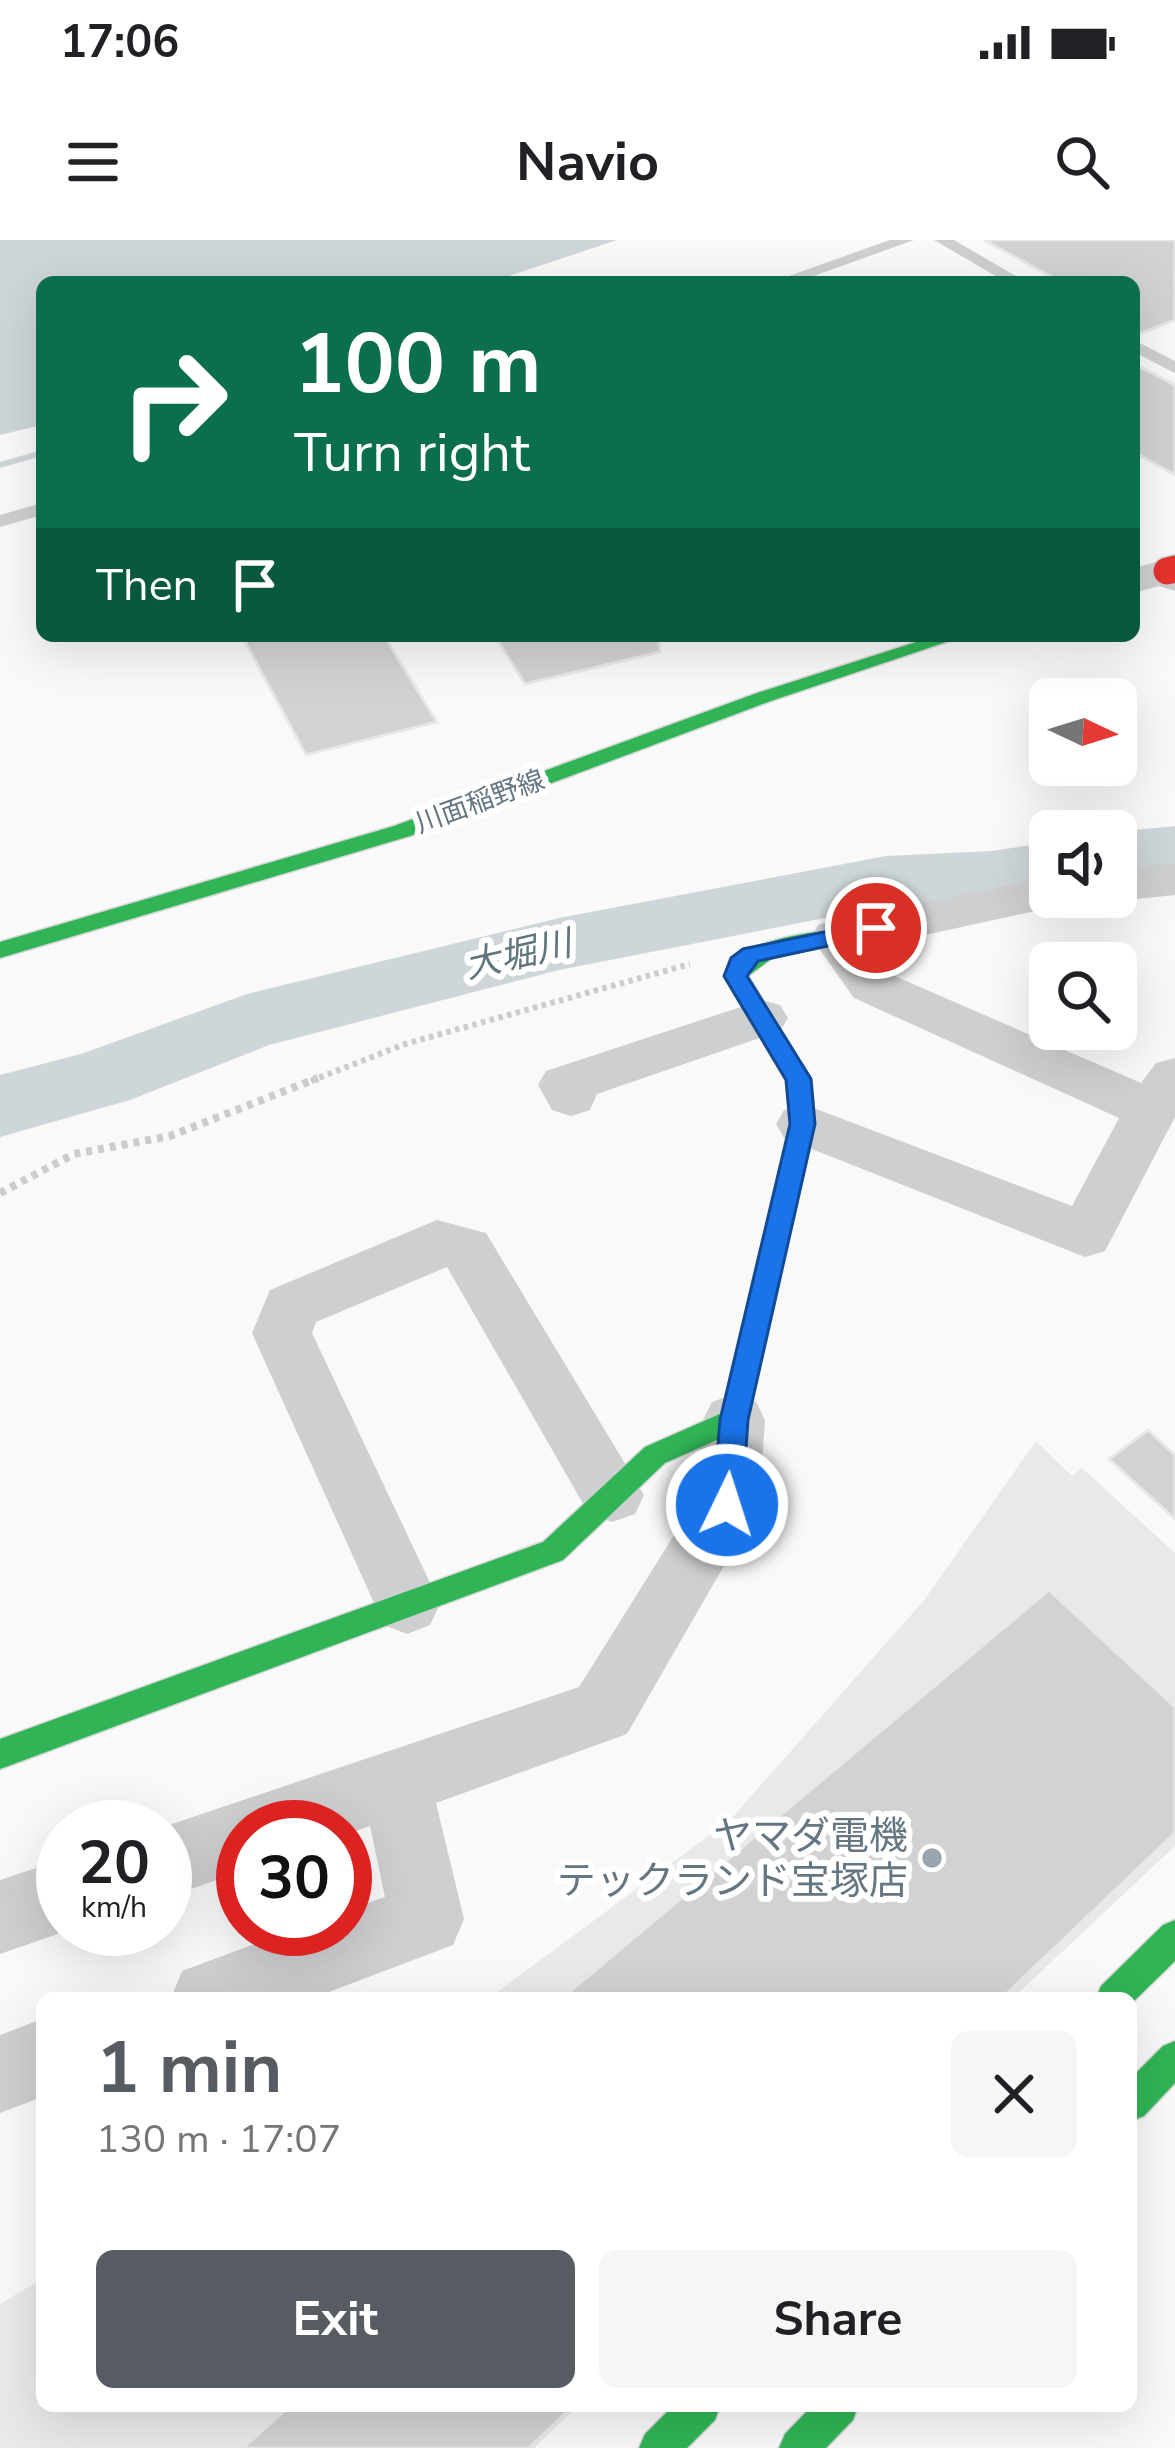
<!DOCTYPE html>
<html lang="en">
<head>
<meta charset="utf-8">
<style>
	body { margin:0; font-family:"Nunito Sans","Noto Sans JP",sans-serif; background:#f6f6f6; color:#202124; height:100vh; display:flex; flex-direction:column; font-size:45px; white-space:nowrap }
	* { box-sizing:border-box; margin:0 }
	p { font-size:39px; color:#757577 }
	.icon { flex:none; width:66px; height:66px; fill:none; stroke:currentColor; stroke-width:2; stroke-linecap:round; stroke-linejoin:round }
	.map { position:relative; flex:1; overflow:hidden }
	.details { position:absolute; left:36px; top:1752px; width:1101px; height:420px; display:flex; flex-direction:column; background:#fff; border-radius:18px; box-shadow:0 12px 48px #0002 }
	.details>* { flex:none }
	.top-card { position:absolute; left:36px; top:36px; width:1104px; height:366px; border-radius:18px; box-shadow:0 12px 48px #0002; background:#0b6e4f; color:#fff; overflow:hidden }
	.needle { width:78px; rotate:94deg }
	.buttons { position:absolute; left:1029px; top:438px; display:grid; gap:24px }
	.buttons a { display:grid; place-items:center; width:108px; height:108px; border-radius:18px; background:#fff; box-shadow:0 12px 48px #0002; font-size:60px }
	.speed { position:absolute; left:36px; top:1560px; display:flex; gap:24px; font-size:60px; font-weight:700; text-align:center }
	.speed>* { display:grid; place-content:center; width:156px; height:156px; border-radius:50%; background:#fff; box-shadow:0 12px 48px #0002; line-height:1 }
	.speed small { font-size:30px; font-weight:400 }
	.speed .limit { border:18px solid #d22; background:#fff; color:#111 }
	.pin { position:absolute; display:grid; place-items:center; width:102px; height:102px; color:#fff; margin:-51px; border:6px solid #fff; border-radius:50%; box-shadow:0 3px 12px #0007 }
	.me { position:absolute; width:132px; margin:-66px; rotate:4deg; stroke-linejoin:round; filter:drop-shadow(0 0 9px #0008) }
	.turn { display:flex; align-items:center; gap:42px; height:252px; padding:0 60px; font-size:54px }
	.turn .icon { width:156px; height:156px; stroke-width:2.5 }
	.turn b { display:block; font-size:84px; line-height:102px }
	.then { display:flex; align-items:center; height:114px; padding:0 60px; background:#0003; gap:24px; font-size:45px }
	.round { display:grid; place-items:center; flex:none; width:126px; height:126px; border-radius:18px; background:#f6f6f6 }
	.head { display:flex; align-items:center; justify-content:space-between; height:204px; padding:0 60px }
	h1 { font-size:72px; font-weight:700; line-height:90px; color:#565c61 }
	.action { display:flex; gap:24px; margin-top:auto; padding:24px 60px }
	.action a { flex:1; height:138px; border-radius:18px; background:#565c61; color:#fff; font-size:48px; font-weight:700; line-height:138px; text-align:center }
	.action a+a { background:#f6f6f6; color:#202124 }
	.status { display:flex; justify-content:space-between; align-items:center; height:84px; padding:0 60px; background:#fff; direction:ltr }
	.status svg { height:33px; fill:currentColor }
	header { display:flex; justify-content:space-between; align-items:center; height:156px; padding:0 60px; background:#fff; font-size:54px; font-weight:700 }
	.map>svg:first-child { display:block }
</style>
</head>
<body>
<div class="status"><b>17:06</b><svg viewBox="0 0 49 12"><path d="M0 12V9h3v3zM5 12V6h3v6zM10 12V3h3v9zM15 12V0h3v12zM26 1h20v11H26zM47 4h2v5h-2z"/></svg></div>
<header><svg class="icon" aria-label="menu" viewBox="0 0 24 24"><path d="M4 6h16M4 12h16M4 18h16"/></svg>Navio<svg class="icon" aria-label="search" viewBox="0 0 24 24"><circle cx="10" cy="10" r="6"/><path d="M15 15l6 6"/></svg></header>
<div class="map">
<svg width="1175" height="2208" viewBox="0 0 1175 2208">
	<rect width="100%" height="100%" fill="#f9f9f9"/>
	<!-- built -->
	<path fill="#e8e9e9" d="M1036 1201 1072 1236 1082 1228 1175 1313V1606L1013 1758H489L730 1580 925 1359Z
		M42 2039V2166H578L534 2208H0V2064Z"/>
	<!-- water -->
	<path fill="#ced6d9" d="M0 0H617L491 42H42V185L0 195Z"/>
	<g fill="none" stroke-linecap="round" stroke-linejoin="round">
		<!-- stream -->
		<path fill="#ced6d9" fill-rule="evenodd" d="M42 210V216L0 228V222Z"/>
		<!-- river -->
		<path fill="#ced6d9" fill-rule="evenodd" d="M1175 586V634L1116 640V592Z
			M1050 602V650L992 661 886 666 559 730 269 805 130 860 0 897V835L81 814 247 754 559 678 886 616 992 611Z"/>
	</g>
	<!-- building -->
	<path fill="#d0d2d3" stroke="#e8e8e8" stroke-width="3" d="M984 0H1175V80L1134 96V42H1061Z
		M1134 124 1175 145V235L1134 212Z
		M242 396H384L437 482 306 515Z
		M495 396H658L660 412 525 444Z
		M1148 1190 1175 1215V1279L1109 1219Z
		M1049 1350 1175 1467V1593L1002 1758H562Z
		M290 2166H573L529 2208H243Z"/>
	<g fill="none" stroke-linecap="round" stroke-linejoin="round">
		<defs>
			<path id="fast" d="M935 396H964L771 461 410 596 0 718V702L394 586 757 453Z
				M836 689 847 697 844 702 775 716 748 736 811 839 815 884 744 1188 665 1223 563 1320 0 1529V1499L543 1302 645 1207 722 1173 791 884 787 839 725 736C750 697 794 696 836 689Z
				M1175 1680V1721L1131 1764V1758H1096L1101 1746 1163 1685Z
				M1175 1801V1843L1144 1876 1131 1881V1838L1163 1806Z
				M673 2166H720L715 2180 687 2208H639L645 2194Z
				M812 2166H858L853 2180 826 2208H779L785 2194Z"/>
			<path id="jam" d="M1167 331 1175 329"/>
		</defs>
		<!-- fast casing -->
		<use href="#fast" stroke="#d5d6d7" stroke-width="3"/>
		<!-- jam casing -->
		<use href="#jam" stroke="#d5d6d7" stroke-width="30"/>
		<!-- path-far1 -->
		<path stroke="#cbcccd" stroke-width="6" stroke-dasharray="4.5 4.5" stroke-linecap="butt" d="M311 841 405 804 690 724"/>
		<!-- path -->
		<path stroke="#cbcccd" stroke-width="8" stroke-dasharray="6 6" stroke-linecap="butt" d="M0 953 74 914 170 896 318 838"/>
		<!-- lane -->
		<path fill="#cecfd0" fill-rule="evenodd" d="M890 0H914L797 42H772Z
			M934 0H954L1026 42H1006Z
			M1134 100 1175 121V133L1134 112Z
			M42 263V275L0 287V275Z"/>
		<!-- street -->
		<path fill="#cecfd0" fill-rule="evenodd" d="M1167 319 1175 321V351L1159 346 1134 353V328Z
			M1175 623V655L1116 661 1101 657H1116V629Z
			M1050 637V657H1072L1067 664 870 707 890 734 1141 843 1156 823 1175 818V877L1105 1011 1085 1017 784 898 776 884 784 870 803 864 1072 966 1119 878 854 758 811 697 818 685 836 680Z
			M762 760 780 765 788 778 780 791 597 854 590 870 571 876 552 870 538 845 546 831Z
			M437 980 486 993 644 1255 635 1274 612 1282 589 1274 447 1027 316 1082 312 1093 440 1364 430 1385 407 1394 384 1385 252 1093 270 1050Z
			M734 1154 756 1162 765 1180 759 1265 627 1494 436 1563 464 1679 453 1705 313 1758H171L182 1731 295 1689H345V1671L385 1657 370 1586 345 1595V1587H243V1631L165 1658 163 1587 579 1447 696 1260 703 1180 712 1162Z
			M63 1619V1689H72L0 1714V1640Z
			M42 1779V1857L0 1873V1795Z"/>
		<!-- fast -->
		<use href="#fast" fill="#30b455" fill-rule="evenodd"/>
		<!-- jam -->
		<use href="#jam" stroke="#e5322d" stroke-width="27"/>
	</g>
	<!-- route -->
	<path fill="#1a73e8" stroke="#114b97" stroke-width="3" d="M876 681 888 688 884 694 758 721 747 736 811 839 815 884 748 1180 742 1265 737 1274 727 1277 717 1274 713 1265 720 1180 790 884 786 840 724 736 731 718 743 709Z"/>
	<!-- markers -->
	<circle fill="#99a4ac" stroke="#fff" stroke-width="4.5" cx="932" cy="1618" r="12"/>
	<g text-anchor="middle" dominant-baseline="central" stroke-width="12" stroke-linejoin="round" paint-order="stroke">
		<!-- far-street labels -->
		<g font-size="27" fill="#657683" stroke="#fff">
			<text transform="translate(480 562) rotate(-20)">川面稲野線</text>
		</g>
		<!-- water labels -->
		<g font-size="36" font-style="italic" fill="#60757c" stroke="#fff">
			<text transform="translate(518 715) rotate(-13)">大堀川</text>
		</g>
		<!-- near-poi labels -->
		<g font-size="39" fill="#657683" stroke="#fff" text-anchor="end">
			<text x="908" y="1596">ヤマダ電機<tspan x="908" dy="45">テックランド宝塚店</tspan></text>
		</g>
	</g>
</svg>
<div class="buttons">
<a><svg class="needle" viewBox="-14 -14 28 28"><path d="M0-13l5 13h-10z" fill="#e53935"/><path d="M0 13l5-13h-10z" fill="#757577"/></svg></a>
<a><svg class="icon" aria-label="sound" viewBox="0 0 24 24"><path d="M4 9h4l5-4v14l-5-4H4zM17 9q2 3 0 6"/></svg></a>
<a><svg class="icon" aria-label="search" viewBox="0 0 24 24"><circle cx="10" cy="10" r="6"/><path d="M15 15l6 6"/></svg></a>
</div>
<div class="speed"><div>20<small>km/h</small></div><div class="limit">30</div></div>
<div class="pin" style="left:876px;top:688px;background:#d93025"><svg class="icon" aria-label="arrive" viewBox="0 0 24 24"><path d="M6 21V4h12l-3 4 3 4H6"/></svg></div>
<svg class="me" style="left:727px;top:1265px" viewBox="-20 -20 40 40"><circle r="17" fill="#1a73e8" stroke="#fff" stroke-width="3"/><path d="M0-11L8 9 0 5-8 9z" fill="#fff"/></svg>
<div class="top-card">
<div class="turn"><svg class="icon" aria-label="right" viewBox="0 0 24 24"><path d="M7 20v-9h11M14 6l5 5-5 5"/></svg><div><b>100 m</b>Turn right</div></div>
<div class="then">Then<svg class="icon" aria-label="arrive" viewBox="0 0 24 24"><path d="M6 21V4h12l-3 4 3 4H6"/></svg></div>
</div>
<section class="details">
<div class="head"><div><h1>1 min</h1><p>130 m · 17:07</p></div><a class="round"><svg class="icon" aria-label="close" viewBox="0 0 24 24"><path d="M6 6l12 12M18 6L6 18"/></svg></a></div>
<div class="action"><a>Exit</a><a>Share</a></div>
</section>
</div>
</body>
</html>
